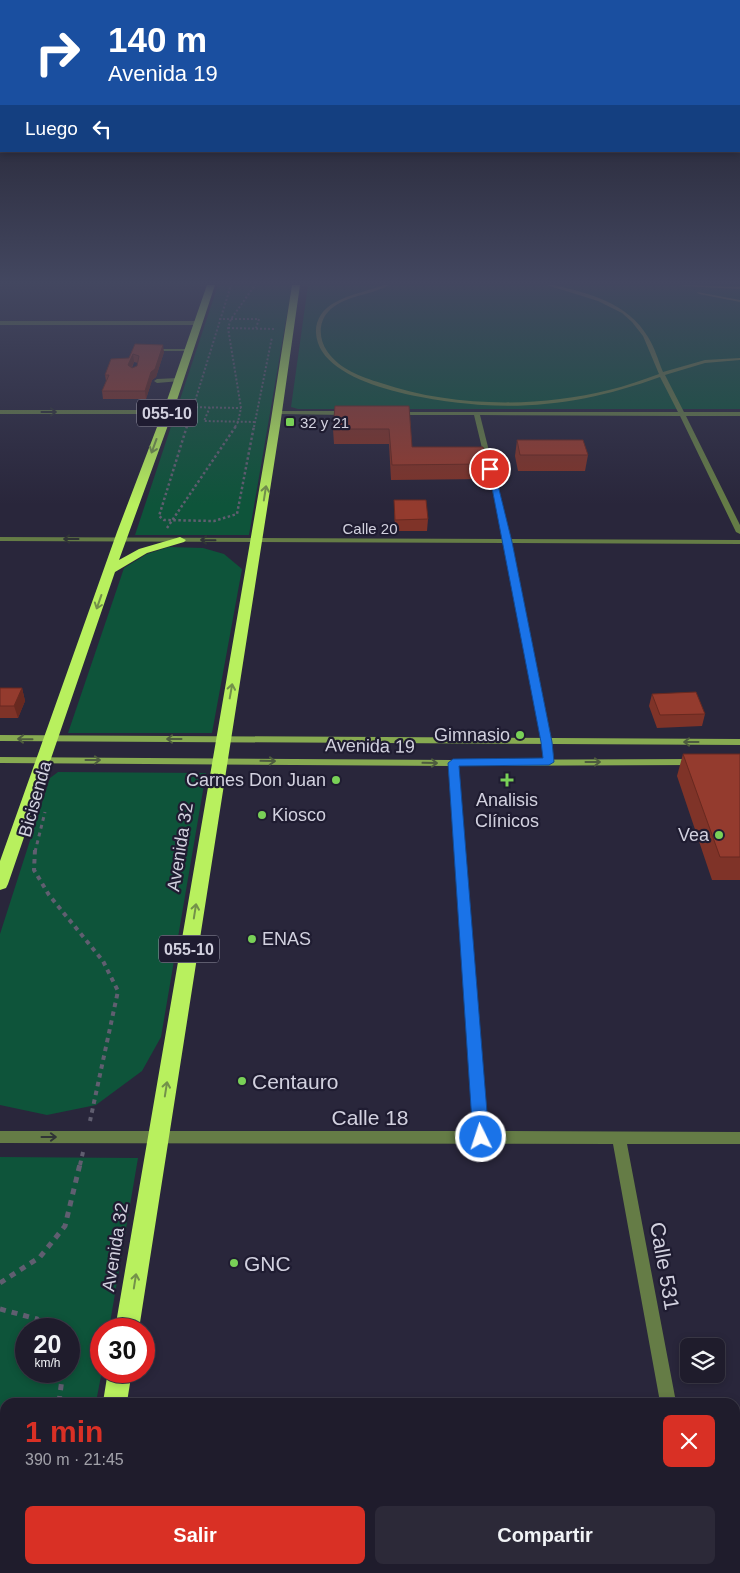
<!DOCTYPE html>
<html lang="es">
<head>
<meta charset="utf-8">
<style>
	body { margin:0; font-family:Arial,sans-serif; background:#2c2938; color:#f1f3f6; height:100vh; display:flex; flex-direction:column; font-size:19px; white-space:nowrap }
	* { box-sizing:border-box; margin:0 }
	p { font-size:16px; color:#a1a1a9 }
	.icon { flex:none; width:28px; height:28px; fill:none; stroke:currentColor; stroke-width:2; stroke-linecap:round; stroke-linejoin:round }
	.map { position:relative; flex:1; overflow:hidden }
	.panel { position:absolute; left:0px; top:1398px; width:740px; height:176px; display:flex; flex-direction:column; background:#1f1c2c; border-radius:15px 15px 0 0; box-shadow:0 2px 8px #0003,0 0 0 1px #3c3a48 }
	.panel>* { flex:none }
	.guide { position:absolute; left:0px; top:0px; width:740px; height:152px; box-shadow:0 2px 8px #0003,0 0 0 1px #3c3a48; background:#1a4fa0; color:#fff; overflow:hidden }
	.buttons { position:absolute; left:680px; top:1338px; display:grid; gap:10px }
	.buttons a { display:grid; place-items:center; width:45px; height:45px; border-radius:8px; background:#1f1c2c; box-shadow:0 2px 8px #0003,0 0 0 1px #3c3a48; font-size:25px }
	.speed { position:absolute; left:15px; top:1318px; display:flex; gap:10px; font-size:25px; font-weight:700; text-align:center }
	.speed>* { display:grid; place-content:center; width:65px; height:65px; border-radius:50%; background:#1f1c2c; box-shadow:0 2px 8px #0003,0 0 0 1px #3c3a48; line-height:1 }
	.speed small { font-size:12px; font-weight:400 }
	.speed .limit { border:8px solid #d22; background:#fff; color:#111 }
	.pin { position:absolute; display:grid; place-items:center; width:42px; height:42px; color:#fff; margin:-21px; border:2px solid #fff; border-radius:50%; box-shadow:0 1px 5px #0007 }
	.me { position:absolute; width:55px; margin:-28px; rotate:356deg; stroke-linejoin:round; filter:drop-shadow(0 0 4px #0008) }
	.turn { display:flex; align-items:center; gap:18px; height:105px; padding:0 25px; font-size:22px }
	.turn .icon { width:65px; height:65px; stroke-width:2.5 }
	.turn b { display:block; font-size:35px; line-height:42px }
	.then { display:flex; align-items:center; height:48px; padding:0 25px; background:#0003; gap:10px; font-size:19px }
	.round { display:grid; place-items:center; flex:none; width:52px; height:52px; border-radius:8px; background:#2c2938 }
	.overview { display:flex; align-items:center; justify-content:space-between; height:85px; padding:0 25px }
	h1 { font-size:30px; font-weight:700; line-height:38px; color:#d93025 }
	.primary-button { display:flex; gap:10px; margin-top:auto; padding:10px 25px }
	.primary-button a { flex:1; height:58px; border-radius:8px; background:#d93025; color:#fff; font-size:20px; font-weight:700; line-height:58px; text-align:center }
	.primary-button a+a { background:#2c2938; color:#f1f3f6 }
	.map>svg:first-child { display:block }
</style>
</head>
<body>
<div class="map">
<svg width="740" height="1573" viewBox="0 0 740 1573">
	<rect width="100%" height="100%" fill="#29263b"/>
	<!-- green -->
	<path fill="#0e543a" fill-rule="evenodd" d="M218 285H292L249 535H135Z
		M308 285H740V409H298L291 407Z
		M169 547 203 548 224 554 242 569 212 733H68L124 568 147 554Z
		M58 772 206 773 161 1037 142 1071 96 1105 47 1115 0 1105V934L50 778Z
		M0 1157 138 1158 109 1329H101L102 1371 96 1402H5V1569H68L67 1573H0ZM26 1329H69V1371H26Z"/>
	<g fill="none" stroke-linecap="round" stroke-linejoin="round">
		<!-- path-far4 -->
		<path stroke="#605e70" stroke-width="2" stroke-dasharray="2 2" stroke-linecap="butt" d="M219 319H259L256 328
			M228 328 275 329
			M184 407 241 408
			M210 407 204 421 256 422
			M187 427 231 285
			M235 427 238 422 241 408 228 328 231 319 255 285
			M254 427 272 337"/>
		<!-- path-far3 -->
		<path stroke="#605e70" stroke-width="2.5" stroke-dasharray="2.5 2.5" stroke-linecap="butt" d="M187 426 159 516 164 520 214 521 237 514 254 426
			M167 528 236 426"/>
		<!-- path-far2 -->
		<path stroke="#605e70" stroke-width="3" stroke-dasharray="4 4" stroke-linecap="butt" d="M35 852 45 812"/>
		<!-- path-far1 -->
		<path stroke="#605e70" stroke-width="4" stroke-dasharray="4.5 4.5" stroke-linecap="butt" d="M35 850 34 870 49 895 103 961 118 991 90 1121
			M80 1165 83 1152"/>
		<!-- path -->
		<path stroke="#605e70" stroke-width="5" stroke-dasharray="6 6" stroke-linecap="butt" d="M0 1283 40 1257 65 1226 80 1164
			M0 1309 37 1319 45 1329
			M59 1402 63 1371
			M0 1564 5 1554"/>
		<!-- lane -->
		<path fill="#657c46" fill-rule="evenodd" d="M384 285H389C370 296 343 295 328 312 318 323 319 339 327 351 339 369 361 377 381 383 450 407 538 408 609 390 626 386 642 380 659 374L643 336 632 322 622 313 598 301 547 285H553C589 293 628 303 648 337 655 348 658 360 663 372L705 360 740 358V360L705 363 665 375 685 414 682 416 679 414 660 377C602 398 545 409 482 405 442 402 319 388 316 333 315 320 323 309 334 303 349 294 368 291 384 285Z
			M681 285 740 287V289L683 286Z
			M697 292 740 300V302L699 294Z
			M152 349H188L190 350 188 351H152Z
			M178 378 180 379V381L157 383 154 381 157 379Z"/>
		<!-- street -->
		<path fill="#657c46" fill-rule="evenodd" d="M0 321H198L201 323 198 325H0Z
			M0 410H167L170 412 167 414H0Z
			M275 411H346L349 413 346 415 277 414 275 413Z
			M394 412H740V416H686L740 525V534L736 532 680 416 480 415 511 539 740 540V544L512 543 552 742 554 762 552 764 549 765 544 762 542 742 505 543 0 541V537L504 539 474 415H396L394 414Z
			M453 760 458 763 487 1131 740 1132V1144H627L676 1402H660L613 1144 0 1143V1131H474L448 763Z
			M689 1569H707L708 1573H690Z"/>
		<!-- secondary -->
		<path fill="#87aa51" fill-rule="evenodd" d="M0 735 740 739V745L0 741Z
			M0 757 453 760 694 759 699 762 694 765 453 766 0 763Z"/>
		<!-- highway -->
		<path fill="#b8f05e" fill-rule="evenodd" d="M207 285H215L175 406 119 560 139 549 180 537 186 540 184 542 147 553 115 572 8 884 6 888 0 890V861L117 532 165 406Z
			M292 285H300L280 426 139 1329H115L270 426Z
			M108 1371H132L127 1402H103Z
			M75 1569H102L101 1573H73Z"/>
	</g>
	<!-- wall -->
	<path fill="#7f3328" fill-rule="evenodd" d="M135 344 164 352 156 377 152 380 146 399H103L102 391 106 381 105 375 129 358ZM134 362 138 363 137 366 132 368Z
		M409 406 412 447 486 464 485 479 391 480 389 444H334L333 429Z
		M517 440 588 455 585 471H518L515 456Z
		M394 500 428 519 427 531H395Z
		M0 688H22L25 701 18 718H0Z
		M652 694 705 714 702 726 657 728 649 706Z
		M683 754H740V880H712L677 776Z"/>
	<!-- shaded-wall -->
	<path fill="#682920" d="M163 345 164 352 156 377 152 380 146 399 145 391 151 372Z
		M133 354 134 362 129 372 128 365Z
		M22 688 25 701 18 718 14 706Z"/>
	<!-- building -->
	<path fill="#943b2e" stroke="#682920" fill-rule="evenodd" d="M135 344 163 345 155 369 151 372 145 391H102L109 375H105L111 359 129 358ZM133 354 139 356 137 366 132 368 128 365Z
		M335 406H409L412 447H483L486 464 392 465 389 429H333Z
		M517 440H583L588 455H520Z
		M394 500H426L428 519 395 520Z
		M0 688H22L14 706H0Z
		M696 692 705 714 660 715 652 694Z
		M683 754H740V857H720Z"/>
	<!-- one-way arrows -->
	<defs><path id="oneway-shaft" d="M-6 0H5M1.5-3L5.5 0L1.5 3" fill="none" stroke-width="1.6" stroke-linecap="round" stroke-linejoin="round" transform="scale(1.25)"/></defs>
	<g stroke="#303436">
		<use href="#oneway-shaft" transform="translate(49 412)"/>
		<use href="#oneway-shaft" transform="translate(71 539) rotate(-180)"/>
		<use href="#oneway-shaft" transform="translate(208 540) rotate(-179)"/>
		<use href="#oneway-shaft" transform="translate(49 1137)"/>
	</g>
	<g stroke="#73914a">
		<use href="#oneway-shaft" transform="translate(154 446) rotate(110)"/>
		<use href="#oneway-shaft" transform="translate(265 493) rotate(-81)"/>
		<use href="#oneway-shaft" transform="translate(99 602) rotate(109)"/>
		<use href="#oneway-shaft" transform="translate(231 691) rotate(-80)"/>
		<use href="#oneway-shaft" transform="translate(195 911) rotate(-81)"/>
		<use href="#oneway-shaft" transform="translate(166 1089) rotate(-81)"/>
		<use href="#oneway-shaft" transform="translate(135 1281) rotate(-81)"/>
	</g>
	<g stroke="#4e5c3f">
		<use href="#oneway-shaft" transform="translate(25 739) rotate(-179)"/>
		<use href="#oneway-shaft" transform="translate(174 739) rotate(180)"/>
		<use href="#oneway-shaft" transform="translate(691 742) rotate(-180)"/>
		<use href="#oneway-shaft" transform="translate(93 760)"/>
		<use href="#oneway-shaft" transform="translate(268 761) rotate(1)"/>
		<use href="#oneway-shaft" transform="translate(593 762)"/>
		<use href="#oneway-shaft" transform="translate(430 763) rotate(1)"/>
	</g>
	<!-- sky -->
	<linearGradient id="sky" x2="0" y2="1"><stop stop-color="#171520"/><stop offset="0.56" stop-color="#434760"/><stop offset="1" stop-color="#434760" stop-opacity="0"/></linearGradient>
	<rect width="740" height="505" fill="url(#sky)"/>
	<!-- route -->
	<path fill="#1a73e8" stroke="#114b97" d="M488 467 494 469 512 542 552 742 554 762 549 765 459 766 489 1137 487 1142 481 1145 476 1142 473 1137 448 763 453 759 543 758 541 742Z"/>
	<!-- markers -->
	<g fill="#79d157" stroke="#1f1c31" stroke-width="2">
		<rect x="285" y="417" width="10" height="10" rx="2.5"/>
		<circle cx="520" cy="735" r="5"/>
		<circle cx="336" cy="780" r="5"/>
		<path d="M504.5 772.5h5v5h5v5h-5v5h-5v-5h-5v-5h5z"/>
		<circle cx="262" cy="815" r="5"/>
		<circle cx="719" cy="835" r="5"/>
		<circle cx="252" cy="939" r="5"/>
		<circle cx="242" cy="1081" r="5"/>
		<circle cx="234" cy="1263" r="5"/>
	</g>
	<g text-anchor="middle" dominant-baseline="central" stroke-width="4.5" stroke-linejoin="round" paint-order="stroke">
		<!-- far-poi labels -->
		<g font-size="15" fill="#d2d1df" stroke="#1f1c31" text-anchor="start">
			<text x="300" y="422">32 y 21</text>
		</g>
		<!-- far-street labels -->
		<g font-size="15" fill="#d2d1df" stroke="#1f1c31">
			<text x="370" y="528">Calle 20</text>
		</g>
		<!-- shield labels -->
		<g fill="#1f1c31" stroke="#9c9bab" stroke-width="1">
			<rect x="137" y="399.5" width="60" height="27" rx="4"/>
			<rect x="159" y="935.5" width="60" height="27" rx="4"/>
		</g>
		<g font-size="16" font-weight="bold" fill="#d2d1df">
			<text x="167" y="413">055-10</text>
			<text x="189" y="949">055-10</text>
		</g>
		<!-- poi labels -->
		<g font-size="18" fill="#d2d1df" stroke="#1f1c31" text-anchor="end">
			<text x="510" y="735">Gimnasio</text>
			<text x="326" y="780">Carnes Don Juan</text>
			<text x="507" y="800" text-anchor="middle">Analisis<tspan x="507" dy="21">Clínicos</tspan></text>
			<text x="272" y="815" text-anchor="start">Kiosco</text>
			<text x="709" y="835">Vea</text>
			<text x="262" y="939" text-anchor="start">ENAS</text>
		</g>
		<!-- street labels -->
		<g font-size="18" fill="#d2d1df" stroke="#1f1c31">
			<text transform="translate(370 746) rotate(1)">Avenida 19</text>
			<text transform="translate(35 799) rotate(-74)">Bicisenda</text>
			<text transform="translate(180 847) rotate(-81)">Avenida 32</text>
			<text transform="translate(115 1247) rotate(-81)">Avenida 32</text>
		</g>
		<!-- near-poi labels -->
		<g font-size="21" fill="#d2d1df" stroke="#1f1c31" text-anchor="start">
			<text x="252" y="1081">Centauro</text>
			<text x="244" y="1263">GNC</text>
		</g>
		<!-- near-street labels -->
		<g font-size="21" fill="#d2d1df" stroke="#1f1c31">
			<text x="370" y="1117">Calle 18</text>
			<text transform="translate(665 1266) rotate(80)">Calle 531</text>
		</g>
	</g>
</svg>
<div class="buttons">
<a><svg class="icon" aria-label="layers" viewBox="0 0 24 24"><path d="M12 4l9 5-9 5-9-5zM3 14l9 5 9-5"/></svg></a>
</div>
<div class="speed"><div>20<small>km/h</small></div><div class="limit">30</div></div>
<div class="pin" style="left:490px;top:469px;background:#d93025"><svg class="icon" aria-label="arrive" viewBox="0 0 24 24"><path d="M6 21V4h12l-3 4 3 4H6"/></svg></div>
<svg class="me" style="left:481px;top:1137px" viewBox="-20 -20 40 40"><circle r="17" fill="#1a73e8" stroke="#fff" stroke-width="3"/><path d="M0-11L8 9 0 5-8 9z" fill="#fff"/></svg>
<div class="guide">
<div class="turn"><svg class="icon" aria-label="right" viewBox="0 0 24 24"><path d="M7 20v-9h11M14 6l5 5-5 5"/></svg><div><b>140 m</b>Avenida 19</div></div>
<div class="then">Luego<svg class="icon" aria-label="left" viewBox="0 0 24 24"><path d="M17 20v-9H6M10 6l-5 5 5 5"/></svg></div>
</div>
<section class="panel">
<div class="overview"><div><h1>1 min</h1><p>390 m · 21:45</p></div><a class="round" style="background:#d93025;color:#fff"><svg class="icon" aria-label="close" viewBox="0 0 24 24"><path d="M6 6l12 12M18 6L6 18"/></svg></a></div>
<div class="primary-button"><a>Salir</a><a>Compartir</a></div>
</section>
</div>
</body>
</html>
